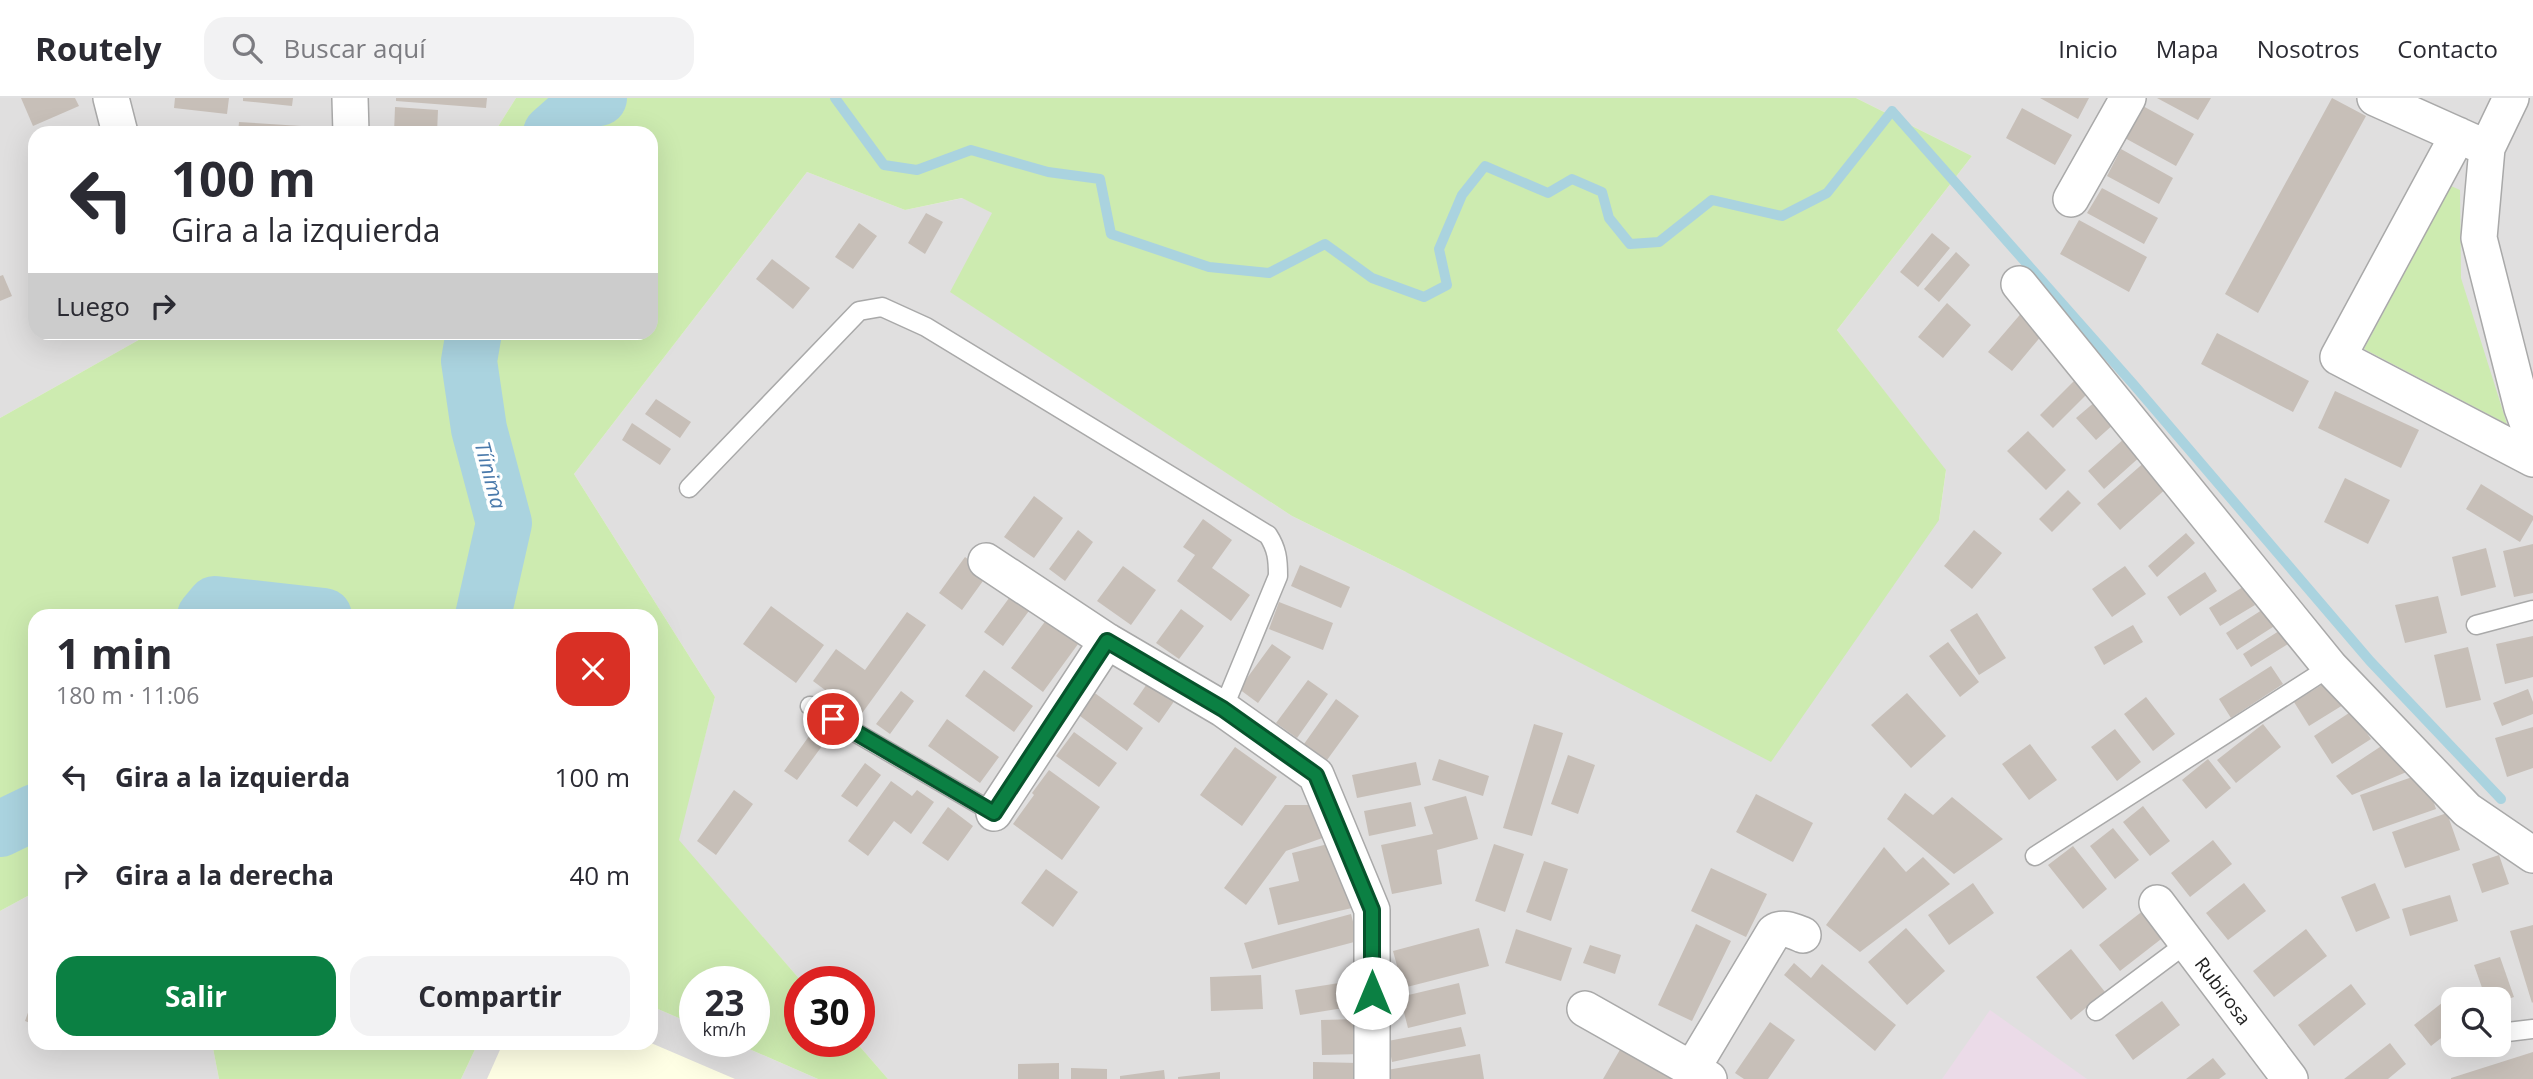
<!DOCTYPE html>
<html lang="es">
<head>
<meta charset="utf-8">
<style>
	body { margin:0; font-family:"Open Sans",sans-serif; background:#f2f2f3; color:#2b2b33; height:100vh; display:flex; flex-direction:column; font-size:26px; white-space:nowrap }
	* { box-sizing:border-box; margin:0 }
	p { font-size:23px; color:#7c7c81 }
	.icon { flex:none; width:38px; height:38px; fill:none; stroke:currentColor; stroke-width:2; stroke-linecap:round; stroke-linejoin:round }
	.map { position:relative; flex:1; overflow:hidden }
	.details { position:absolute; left:28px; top:511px; width:630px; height:441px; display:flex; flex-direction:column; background:#fff; border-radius:21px; box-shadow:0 7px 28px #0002 }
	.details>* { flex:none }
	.top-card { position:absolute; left:28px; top:28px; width:630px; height:214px; border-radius:21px; box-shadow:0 7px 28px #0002; background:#fff; color:#2b2b33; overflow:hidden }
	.fabs { position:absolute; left:2441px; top:889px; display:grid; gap:14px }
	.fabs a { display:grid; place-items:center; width:70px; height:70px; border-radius:14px; background:#fff; box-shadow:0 7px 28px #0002; font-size:35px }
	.speed { position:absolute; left:679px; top:868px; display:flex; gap:14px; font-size:35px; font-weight:700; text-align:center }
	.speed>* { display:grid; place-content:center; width:91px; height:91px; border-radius:50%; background:#fff; box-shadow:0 7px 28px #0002; line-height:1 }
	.speed small { font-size:18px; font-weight:400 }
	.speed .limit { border:10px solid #d22; background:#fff; color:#111 }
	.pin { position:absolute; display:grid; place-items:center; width:60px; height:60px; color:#fff; margin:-30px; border:4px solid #fff; border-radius:50%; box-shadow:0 2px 7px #0007 }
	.me { position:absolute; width:77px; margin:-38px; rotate:0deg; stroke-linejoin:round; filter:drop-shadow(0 0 5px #0008) }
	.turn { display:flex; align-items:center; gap:24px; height:147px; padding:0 28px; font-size:32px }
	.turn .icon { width:91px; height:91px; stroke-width:2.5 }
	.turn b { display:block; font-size:49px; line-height:60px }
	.then { display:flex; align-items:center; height:66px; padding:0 28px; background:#0003; gap:14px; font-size:26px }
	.round { display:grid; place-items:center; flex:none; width:74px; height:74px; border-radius:21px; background:#f2f2f3 }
	.overview { display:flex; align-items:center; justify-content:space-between; height:119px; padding:0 28px }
	h1 { font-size:42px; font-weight:700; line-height:52px }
	.button { display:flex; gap:14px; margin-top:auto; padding:14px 28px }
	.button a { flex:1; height:80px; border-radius:21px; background:#0b8043; color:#fff; font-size:28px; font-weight:700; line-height:80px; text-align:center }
	.button a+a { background:#f2f2f3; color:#2b2b33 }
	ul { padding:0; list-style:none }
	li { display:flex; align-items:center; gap:21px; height:98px; padding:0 28px }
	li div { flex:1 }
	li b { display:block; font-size:26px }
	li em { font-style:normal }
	header { display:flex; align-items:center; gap:42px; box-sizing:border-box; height:98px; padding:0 35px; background:#fff; border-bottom:2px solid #e1e1e2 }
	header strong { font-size:33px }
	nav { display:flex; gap:38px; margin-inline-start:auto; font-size:24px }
	.search { width:490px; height:63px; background:#f2f2f3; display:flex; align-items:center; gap:18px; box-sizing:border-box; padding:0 24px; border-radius:21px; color:#7c7c81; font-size:26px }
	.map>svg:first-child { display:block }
</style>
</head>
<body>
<header>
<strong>Routely</strong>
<div class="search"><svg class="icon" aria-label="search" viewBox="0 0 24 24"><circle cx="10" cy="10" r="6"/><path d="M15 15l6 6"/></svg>Buscar aquí</div>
<nav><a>Inicio</a><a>Mapa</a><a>Nosotros</a><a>Contacto</a></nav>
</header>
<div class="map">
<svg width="2533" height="981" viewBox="0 0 2533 981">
	<rect width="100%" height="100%" fill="#f2efe9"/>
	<!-- residential -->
	<path fill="#e0dfdf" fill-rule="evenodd" d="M0 0H516L494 35H35V234L151 235 0 320Z
		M1856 0H2533V981H888L855 943H859V884H802L678 742 715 599 574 376 807 74 905 112 963 100 993 115 951 194 1292 418 1406 474 1939 422 1946 373 1837 232 1972 58ZM2454 901H2499V947H2454Z
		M35 794V945H212L219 981H0V813Z
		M651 908 695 927V943H731L818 981H461L478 945H651Z"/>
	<!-- industrial -->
	<path fill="#ebdbe8" d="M1990 912 2087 981H1942Z"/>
	<!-- education -->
	<path fill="#ffffe5" d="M503 945H651L735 981H487Z"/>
	<!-- grass -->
	<path fill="#cdebb0" d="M516 0H1856L1972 58 1837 232 1946 372 1939 422 1771 664 1406 474 1292 418 950 194 992 115 962 100 905 112 807 74 574 376 715 599 679 742 802 884H800V943H855L888 981H818L731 943H754V884H695V927L651 908V518H35V794L0 813V320L151 235 651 234V35H494Z
		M2451 88 2460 92 2461 180 2507 326 2364 251Z
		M212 945H478L461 981H219Z"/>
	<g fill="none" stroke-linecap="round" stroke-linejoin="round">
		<!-- stream -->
		<path stroke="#aad3df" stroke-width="10" d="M835 0 884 67 917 72 971 52 1048 74 1100 81 1111 136 1209 169 1269 175 1325 146 1372 180 1424 199 1447 187 1439 151 1462 97 1485 68 1548 95 1572 81 1602 94 1609 120 1630 146 1659 144 1712 102 1782 118 1827 95 1892 13 2134 287 2370 563 2501 701"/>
		<!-- river -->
		<path stroke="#aad3df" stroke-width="56" d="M551 35 588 2 599 0
			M474 234 469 263 479 331 504 425 483 518
			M205 518 215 506 324 518
			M0 731 35 714"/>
	</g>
	<!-- building -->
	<path fill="#c7bfb8" d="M21 0H75L79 8 33 28Z
		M175 0H229L227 16 174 10Z
		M243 0H293L292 8 243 3Z
		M396 0H487L486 10 396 3Z
		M2040 0H2089L2078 21Z
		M2157 0H2211L2198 22Z
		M2332 0 2366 18 2258 215 2225 196Z
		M2141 7 2194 36 2176 68 2123 39Z
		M395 9 438 12 437 35H394Z
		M2022 10 2072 37 2055 67 2006 40Z
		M239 24 301 28 300 35H238Z
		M2121 51 2173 80 2159 106 2107 78Z
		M35 56V73L29 59Z
		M2102 90 2158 120 2144 146 2087 115Z
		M926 115 943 124 925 156 908 145Z
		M2079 122 2147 159 2129 194 2060 156Z
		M859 125 877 138 853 171 835 159Z
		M1932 135 1950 150 1918 189 1900 174Z
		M1956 154 1970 167 1939 204 1924 191Z
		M772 161 810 190 793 211 756 181Z
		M3 177 12 198 0 203V178Z
		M1947 205 1971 227 1943 260 1918 239Z
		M2024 212 2047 231 2012 273 1988 254Z
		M2217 235 2309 283 2293 314 2201 266Z
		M2079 278 2092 291 2053 330 2040 317Z
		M2335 293 2419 332 2401 370 2318 330Z
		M656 301 691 324 680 340 645 316Z
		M2096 303 2115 325 2096 342 2076 320Z
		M632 325 671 351 660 367 622 342Z
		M2028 333 2066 372 2046 392 2007 353Z
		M2126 339 2142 357 2104 391 2088 373Z
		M2147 362 2169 388 2120 432 2097 406Z
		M2345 380 2390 402 2368 446 2324 424Z
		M2481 386 2533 418V422L2520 444 2466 411Z
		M2068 392 2081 405 2052 434 2039 421Z
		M1034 398 1063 420 1034 460 1004 439Z
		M1203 421 1232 442 1212 470 1250 497 1231 523 1177 483 1195 457 1183 449Z
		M1078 432 1093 444 1065 483 1049 471Z
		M1974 432 2002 455 1972 491 1944 468Z
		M2186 435 2195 445 2157 479 2148 468Z
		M2533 446V495L2514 499 2503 453Z
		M2486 450 2496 489 2461 498 2452 459Z
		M965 459 988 476 962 512 939 495Z
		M1300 467 1350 489 1341 510 1291 488Z
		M1123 468 1156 492 1131 527 1097 503Z
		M2125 468 2146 496 2112 519 2092 491Z
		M2205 474 2217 493 2180 518 2167 499Z
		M2243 489 2255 507 2220 528 2209 510Z
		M1015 492 1034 506 1003 548 984 534Z
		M2438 498 2447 535 2405 545 2395 507Z
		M1279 504 1333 525 1323 552 1269 531Z
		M771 508 824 547 796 585 743 546Z
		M2265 510 2276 527 2237 552 2226 535Z
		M1181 511 1204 528 1179 561 1156 545Z
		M907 514 926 527 860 618 813 583 836 551 865 572Z
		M1977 515 2006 560 1979 577 1950 532Z
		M1049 518 1081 542 1043 594 1011 570Z
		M2133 527 2143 544 2104 567 2094 549Z
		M2282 531 2291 544 2251 569 2243 556Z
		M2533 538V579L2505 586 2496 546Z
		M1948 544 1979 584 1960 599 1929 558Z
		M1272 546 1291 559 1258 605 1239 591Z
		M2468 549 2481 602 2446 610 2434 557Z
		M2271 568 2283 586 2231 620 2219 601Z
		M984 572 1033 608 1014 634 965 598Z
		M1308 582 1328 596 1297 640 1276 625Z
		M1149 583 1175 602 1159 625 1133 606Z
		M2328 583 2343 607 2309 628 2294 604Z
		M2528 591 2533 604V616L2502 628 2493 605Z
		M901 593 914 603 890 636 876 626Z
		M1092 593 1143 630 1127 653 1076 615Z
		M1907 595 1946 638 1911 670 1871 627Z
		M2146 599 2175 636 2153 653 2124 616Z
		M1336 601 1359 618 1327 662 1304 646Z
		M2352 613 2371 641 2332 666 2314 638Z
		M947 621 999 659 980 685 928 648Z
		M1534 626 1563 635 1532 738 1503 730Z
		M2263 626 2281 649 2236 685 2217 662Z
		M2533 629V670L2507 679 2495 640Z
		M2115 631 2141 664 2117 683 2091 649Z
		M812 634 825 644 797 682 784 673Z
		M1074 634 1117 665 1099 689 1056 658Z
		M2389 643 2416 670 2352 697 2336 678Z
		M2030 646 2057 682 2029 702 2002 666Z
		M1235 649 1277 679 1242 728 1200 697Z
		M1568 657 1595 667 1578 716 1551 706Z
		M1439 661 1489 678 1483 698 1432 682Z
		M2208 661 2231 690 2206 711 2182 682Z
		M1416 664 1421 687 1357 700 1352 677Z
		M865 665 881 677 857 709 841 698Z
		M1049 672 1100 709 1062 762 1013 726 1034 697 1032 695Z
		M2424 675 2436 711 2373 733 2360 697Z
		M891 683 912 698 917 692 934 704 911 736 894 723 868 758 848 743Z
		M734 692 753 706 716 757 697 743Z
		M1905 695 1933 717 1952 699 2003 741 1954 776 1887 721Z
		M1756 696 1813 725 1793 764 1736 734Z
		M1466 698 1478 741 1437 752 1442 786 1392 796 1381 747 1433 736 1424 709Z
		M1411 704 1416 728 1369 738 1364 713Z
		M1285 707H1313L1328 738 1286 753 1246 807 1224 790Z
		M2143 708 2170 743 2150 758 2123 724Z
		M948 709 973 728 948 763 922 745Z
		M2447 715 2460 752 2405 770 2392 734Z
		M2113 730 2139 762 2115 781 2090 748Z
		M2213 742 2232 766 2190 799 2171 775Z
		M1336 744 1352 810 1278 827 1269 790 1299 783 1292 755Z
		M1494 746 1524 756 1505 814 1475 803Z
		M2073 748 2107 791 2083 811 2048 767Z
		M1884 749 1906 774 1923 759 1950 786 1860 854 1826 827Z
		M2499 757 2509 786 2482 795 2472 766Z
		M1544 763 1568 771 1551 823 1526 814Z
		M1711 770 1767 796 1746 839 1691 813Z
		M1046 771 1078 794 1053 829 1021 805Z
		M1973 785 1994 815 1949 847 1928 817Z
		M2244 785 2266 813 2228 842 2206 815Z
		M2375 785 2390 820 2356 834 2341 799Z
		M2450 797 2458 823 2410 838 2402 811Z
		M2144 812 2165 838 2120 873 2099 847Z
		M1351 816 1358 843 1252 871 1244 845Z
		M1696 826 1731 843 1692 923 1658 907Z
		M2533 827V904L2532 905 2510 833Z
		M1479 830 1489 868 1403 890 1393 853Z
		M1906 830 1945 873 1907 907 1868 864Z
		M1516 831 1572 850 1561 883 1505 865Z
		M2306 831 2327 858 2274 899 2253 873Z
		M1590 847 1621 857 1615 876 1583 865Z
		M2071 851 2105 894 2071 922 2036 879Z
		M2500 859 2514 899 2499 904V901H2486L2474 867Z
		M1794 865 1811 880 1822 866 1896 927 1875 953 1784 877Z
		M1261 877 1263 911 1211 913 1210 879Z
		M1358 882 1362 907 1300 917 1295 892Z
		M1459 885 1466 916 1408 930 1400 899Z
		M2351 886 2366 906 2314 948 2298 927Z
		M35 895V927L25 923Z
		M2452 897 2456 901H2454V930L2431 948 2414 927Z
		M2162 903 2180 927 2133 962 2115 937Z
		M1359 921 1360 956 1322 957 1321 922Z
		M1770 924 1795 942 1768 981H1744L1735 975Z
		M1461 929 1466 948 1392 964 1388 943Z
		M1625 943 1691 981H1603Z
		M2390 945 2406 966 2388 981H2344Z
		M2533 954V981H2451V980Z
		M1480 956 1484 981H1387V972Z
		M2213 960 2226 976 2219 981H2186Z
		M1313 964 1358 965 1357 981H1313Z
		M1059 965V981H1018V966Z
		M1071 970 1107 971V981H1071Z
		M1164 972 1165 981H1120V978Z
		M1220 974V981H1178V979Z"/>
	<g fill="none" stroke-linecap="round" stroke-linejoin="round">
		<defs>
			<path id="service" d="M689 390 859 213 882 209 926 229 1268 437C1277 451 1278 461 1278 478L1223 611
				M2476 527 2533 512
				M810 608 994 715
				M2035 758 2330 569
				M2096 913 2187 845
				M2499 935 2533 931"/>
			<path id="minor" d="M111 0 120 35
				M350 0 351 35
				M2375 0 2480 47
				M2511 0 2487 50 2479 140 2522 310 2533 340
				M2458 37 2338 259 2533 361
				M2071 101 2128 0
				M2019 186 2330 569 2467 712 2533 757
				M986 463 1107 543 1223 611 1316 677 1372 812V981
				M994 715 1107 543
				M2157 805 2290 981
				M1585 911 1709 981
				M1692 971 1774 834C1783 828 1793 833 1803 837"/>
		</defs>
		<!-- service casing -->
		<use href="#service" stroke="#a9a9a9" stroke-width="21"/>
		<!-- minor casing -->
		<use href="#minor" stroke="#a9a9a9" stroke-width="38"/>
		<!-- service -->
		<use href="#service" stroke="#fff" stroke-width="18"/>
		<!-- minor -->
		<use href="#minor" stroke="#fff" stroke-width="35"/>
	</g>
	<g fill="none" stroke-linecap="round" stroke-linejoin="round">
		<defs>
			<path id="route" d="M833 621 994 715 1107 543 1223 611 1316 677 1372 812V895"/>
		</defs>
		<!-- route casing -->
		<use href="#route" stroke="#07532c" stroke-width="18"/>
		<!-- route -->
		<use href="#route" stroke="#0b8043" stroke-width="12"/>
	</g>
	<g text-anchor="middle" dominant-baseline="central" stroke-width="7" stroke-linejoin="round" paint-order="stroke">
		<!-- street labels -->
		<g font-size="19" fill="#222" stroke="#fff">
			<text transform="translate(2223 893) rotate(53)">Rubirosa</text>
		</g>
		<!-- water labels -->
		<g font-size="21" font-style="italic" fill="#4a7aab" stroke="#fff">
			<text transform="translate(491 377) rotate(75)">Tíinima</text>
		</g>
	</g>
</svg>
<div class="fabs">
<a><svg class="icon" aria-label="search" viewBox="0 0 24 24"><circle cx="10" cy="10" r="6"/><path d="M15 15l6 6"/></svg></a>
</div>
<div class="speed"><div>23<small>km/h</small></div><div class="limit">30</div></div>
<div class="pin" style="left:833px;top:621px;background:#d93025"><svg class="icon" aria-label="arrive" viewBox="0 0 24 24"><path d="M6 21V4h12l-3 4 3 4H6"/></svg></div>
<svg class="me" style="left:1372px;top:895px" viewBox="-20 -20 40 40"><circle r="19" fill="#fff"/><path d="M0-13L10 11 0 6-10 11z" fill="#0b8043"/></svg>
<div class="top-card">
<div class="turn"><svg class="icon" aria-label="left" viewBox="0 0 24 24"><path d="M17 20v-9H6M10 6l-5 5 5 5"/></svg><div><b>100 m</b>Gira a la izquierda</div></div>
<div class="then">Luego<svg class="icon" aria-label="right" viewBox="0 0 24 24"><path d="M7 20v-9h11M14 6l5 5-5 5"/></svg></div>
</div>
<section class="details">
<div class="overview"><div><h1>1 min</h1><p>180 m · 11:06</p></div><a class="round" style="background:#d93025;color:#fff"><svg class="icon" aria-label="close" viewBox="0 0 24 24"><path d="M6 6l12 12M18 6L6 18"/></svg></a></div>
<ul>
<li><svg class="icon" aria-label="left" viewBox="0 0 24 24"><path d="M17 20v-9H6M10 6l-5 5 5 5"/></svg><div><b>Gira a la izquierda</b></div><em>100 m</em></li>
<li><svg class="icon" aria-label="right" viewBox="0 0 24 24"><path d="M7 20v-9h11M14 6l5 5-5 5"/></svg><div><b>Gira a la derecha</b></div><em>40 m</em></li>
</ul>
<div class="button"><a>Salir</a><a>Compartir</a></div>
</section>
</div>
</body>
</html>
